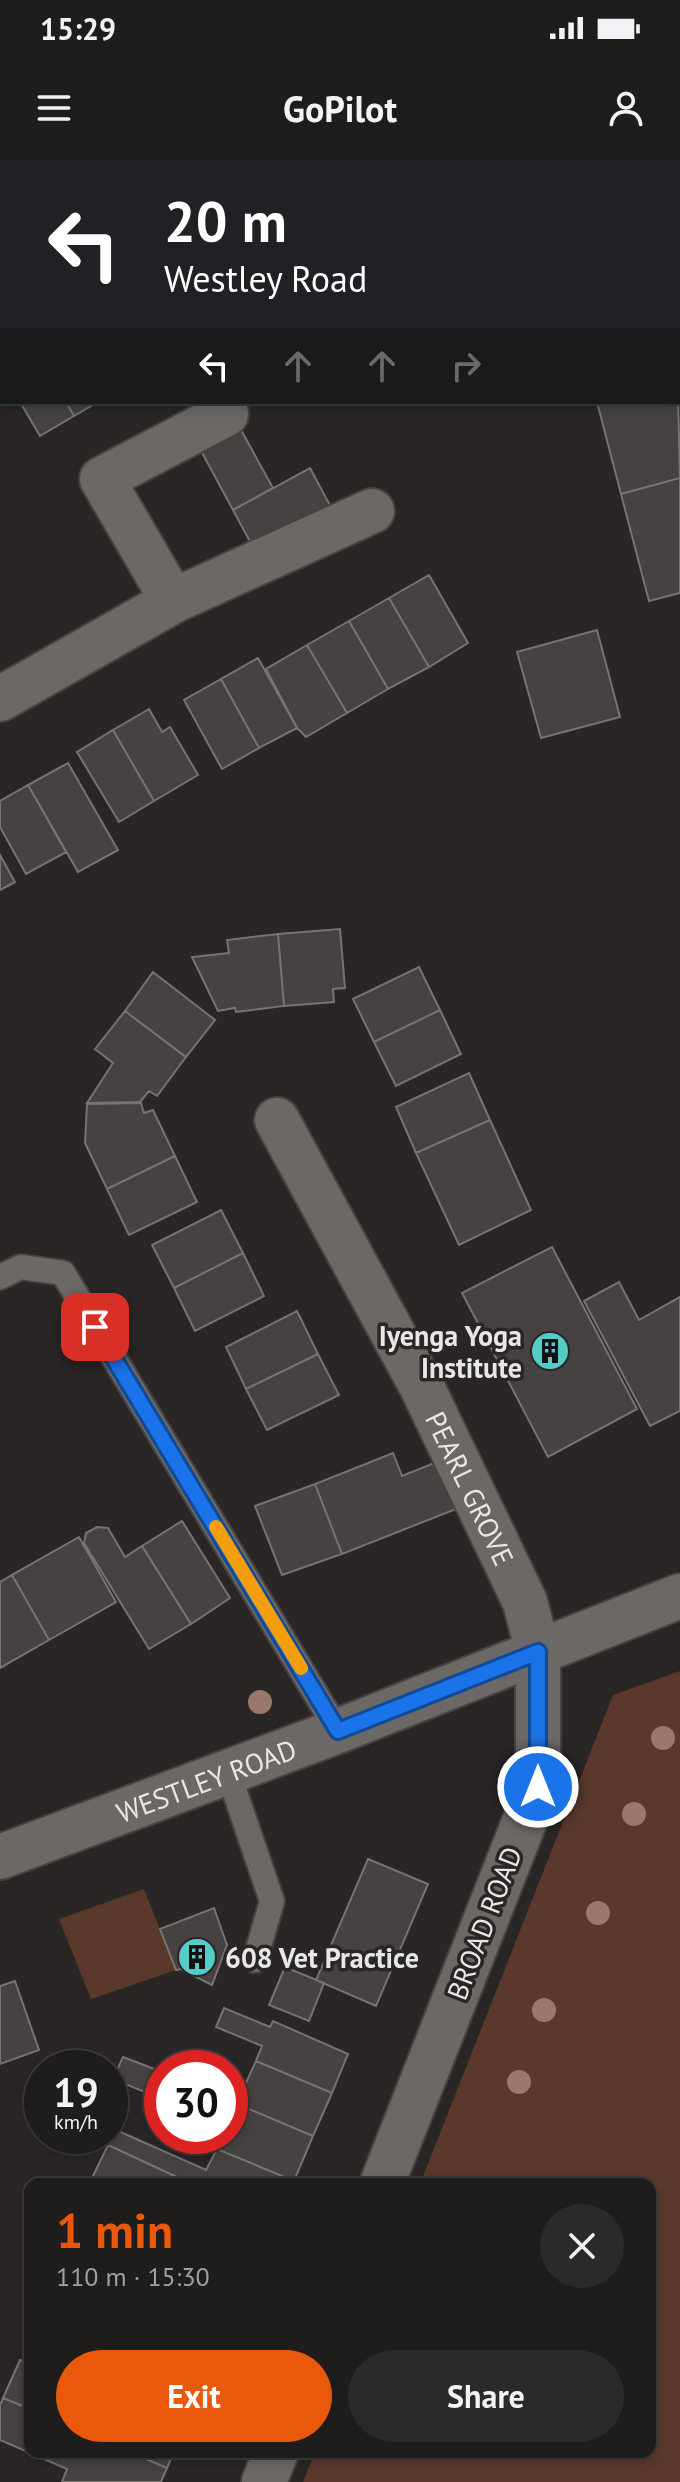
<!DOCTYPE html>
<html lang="en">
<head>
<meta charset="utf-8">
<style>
	body { margin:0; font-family:"PT Sans",sans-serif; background:#2c2929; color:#f1f3f6; height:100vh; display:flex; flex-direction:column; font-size:30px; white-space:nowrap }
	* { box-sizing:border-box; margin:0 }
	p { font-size:26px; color:#a1a1a3 }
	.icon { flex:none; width:44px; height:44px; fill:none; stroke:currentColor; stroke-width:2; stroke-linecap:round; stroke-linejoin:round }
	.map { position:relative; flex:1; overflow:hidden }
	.details { position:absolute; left:24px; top:2018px; width:632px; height:280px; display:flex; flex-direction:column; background:#1f1c1c; border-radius:16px; box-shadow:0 4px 12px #0003,0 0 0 2px #3c3a3b }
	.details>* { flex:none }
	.guide { position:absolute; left:0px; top:0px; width:680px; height:244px; box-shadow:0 4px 12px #0003,0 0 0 2px #3c3a3b; background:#202124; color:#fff; overflow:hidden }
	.speed { position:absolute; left:24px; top:1890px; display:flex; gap:16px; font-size:40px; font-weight:700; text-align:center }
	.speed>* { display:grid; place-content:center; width:104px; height:104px; border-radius:50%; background:#1f1c1c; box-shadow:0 4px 12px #0003,0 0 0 2px #3c3a3b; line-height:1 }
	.speed small { font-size:20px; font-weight:400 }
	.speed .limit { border:12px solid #d22; background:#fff; color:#111 }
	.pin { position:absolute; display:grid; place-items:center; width:68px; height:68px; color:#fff; margin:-34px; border-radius:16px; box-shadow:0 4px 12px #0006 }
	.me { position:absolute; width:88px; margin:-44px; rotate:0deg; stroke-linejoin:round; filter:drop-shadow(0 0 6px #0008) }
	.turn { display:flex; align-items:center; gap:28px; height:168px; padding:0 32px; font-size:36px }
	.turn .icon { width:104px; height:104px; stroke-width:2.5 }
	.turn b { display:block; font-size:56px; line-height:68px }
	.lanes { display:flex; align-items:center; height:76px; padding:0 32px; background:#0003; justify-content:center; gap:40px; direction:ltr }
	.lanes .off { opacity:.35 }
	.round { display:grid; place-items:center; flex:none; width:84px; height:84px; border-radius:42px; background:#2c2929 }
	.summary { display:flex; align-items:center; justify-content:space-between; height:136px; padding:0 32px }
	h1 { font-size:48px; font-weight:600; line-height:60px; color:#ea580c }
	.cta { display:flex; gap:16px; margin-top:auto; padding:16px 32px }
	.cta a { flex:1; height:92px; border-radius:48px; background:#ea580c; color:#fff; font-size:32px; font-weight:600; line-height:92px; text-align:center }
	.cta a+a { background:#2c2929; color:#f1f3f6 }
	.status { display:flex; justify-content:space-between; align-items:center; height:56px; padding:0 40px; background:#1f1c1c; direction:ltr }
	.status svg { height:22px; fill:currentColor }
	header { display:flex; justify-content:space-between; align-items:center; height:104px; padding:0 32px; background:#1f1c1c; font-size:36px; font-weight:600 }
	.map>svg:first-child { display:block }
</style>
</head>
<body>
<div class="status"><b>15:29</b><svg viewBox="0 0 49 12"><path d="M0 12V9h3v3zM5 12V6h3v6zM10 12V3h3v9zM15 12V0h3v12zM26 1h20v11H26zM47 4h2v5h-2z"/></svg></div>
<header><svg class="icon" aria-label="menu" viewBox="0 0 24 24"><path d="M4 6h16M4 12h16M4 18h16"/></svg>GoPilot<svg class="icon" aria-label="person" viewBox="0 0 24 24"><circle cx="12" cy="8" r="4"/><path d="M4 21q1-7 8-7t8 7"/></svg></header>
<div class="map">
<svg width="680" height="2322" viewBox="0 0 680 2322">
	<rect width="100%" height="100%" fill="#292625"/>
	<!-- green -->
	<path fill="#5a382c" d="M680 1511V2322H303L315 2292H650V2024H420L613 1535Z
		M144 1729 176 1810 91 1839 59 1759Z"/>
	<!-- building -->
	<path fill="#454241" stroke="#767371" stroke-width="2" d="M678 235 680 318 621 334 597 242H678Z
		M20 242H66L74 256 40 276Z
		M66 242H98L74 256Z
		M240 268 273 328 233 350 200 289Z
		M310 308 332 349 255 391 233 350Z
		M680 318V433L649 441 621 334Z
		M429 415 468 483 429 507 389 438Z
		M389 438 429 507 388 529 349 461Z
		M349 461 388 529 347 553 307 485Z
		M597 470 620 557 541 578 517 492Z
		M307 485 347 553 306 577 297 568 266 509Z
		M258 498 297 568 259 588 221 519Z
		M221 519 259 588 222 609 184 540Z
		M149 549 162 572 170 567 198 615 154 641 113 570Z
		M113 570 154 641 119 662 77 592Z
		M68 603 118 690 78 712 28 625Z
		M28 625 66 692 26 714 0 667V641Z
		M0 695 15 722 0 730Z
		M340 769 345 828 333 829 334 842 284 846 278 774Z
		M278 774 284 846 236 852 235 848 218 851 192 797 229 793 227 780Z
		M419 807 440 850 374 882 353 839Z
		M153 812 215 860 186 897 125 851Z
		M440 850 461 894 396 926 374 882Z
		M125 851 186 897 157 936 149 931 140 942 87 943 113 903 95 889Z
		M469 913 490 960 416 993 396 947Z
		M141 943 144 953 153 950 175 996 107 1029 85 983 87 944Z
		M490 960 531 1050 459 1085 416 993Z
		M175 996 197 1042 129 1075 107 1029Z
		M221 1050 243 1093 174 1128 152 1085Z
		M552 1087 637 1249 548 1297 462 1133Z
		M243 1093 264 1136 195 1171 174 1128Z
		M619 1122 639 1160 680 1137V1251L650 1266 584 1141Z
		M297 1151 318 1194 246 1229 226 1187Z
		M318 1194 339 1235 267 1270 246 1229Z
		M393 1293 402 1316 439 1301 461 1347 342 1394 315 1324Z
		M315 1324 342 1394 282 1415 255 1346Z
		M182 1361 230 1438 191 1464 142 1386Z
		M97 1367 108 1368 125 1397 142 1386 191 1464 149 1489 84 1383 86 1373Z
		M79 1377 116 1442 49 1480 12 1415Z
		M12 1415 49 1480 0 1508V1422Z
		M368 1699 428 1724 376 1846 316 1820Z
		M214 1748 227 1785 212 1825 181 1809 176 1810 160 1769Z
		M285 1807 324 1823 309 1861 269 1845Z
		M15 1821 39 1890 0 1904V1826Z
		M224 1848 270 1867 273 1861 348 1894 332 1933 256 1901 262 1886 216 1867Z
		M123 1897 162 1912V1939L113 1919Z
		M256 1901 332 1933 313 1976 230 1941V1919L245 1925Z
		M230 1941 313 1976 294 2021 217 1989 222 1976H230Z
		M116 1970 206 2010 217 1989 294 2021 293 2024H192L108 1985Z
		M108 1985 192 2024H106L92 2018Z
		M20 2200 30 2204V2249L3 2238Z
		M3 2238 30 2249V2292H130L167 2308 161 2322H62L67 2309 0 2280V2245Z
		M130 2292H174L167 2308Z"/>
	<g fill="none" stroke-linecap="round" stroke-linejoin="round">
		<defs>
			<path id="service" d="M0 1117 21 1107 63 1113 338 1571
				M228 1612 272 1741 255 1800"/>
			<g id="minor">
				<path d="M173 441 102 319 226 254"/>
				<path d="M0 539 173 441 372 351"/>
				<path id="s1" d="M277 960 422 1227 525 1442 538 1492V1627L382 2024"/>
				<path d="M264 2322 276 2292"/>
			</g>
			<g id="secondary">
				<path id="s2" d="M0 1697 338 1571 680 1436"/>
			</g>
		</defs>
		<!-- service casing -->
		<use href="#service" stroke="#464342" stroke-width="28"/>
		<!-- minor casing -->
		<use href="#minor" stroke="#464342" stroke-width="48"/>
		<!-- secondary casing -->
		<use href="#secondary" stroke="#464342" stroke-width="48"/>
		<!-- service -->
		<use href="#service" stroke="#6b6866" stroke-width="24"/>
		<!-- minor -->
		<use href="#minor" stroke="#6b6866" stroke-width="44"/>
		<!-- secondary -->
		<use href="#secondary" stroke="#6b6866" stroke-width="44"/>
	</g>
	<!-- trees -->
	<g fill="#9a786c">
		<circle cx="260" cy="1542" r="12"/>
		<circle cx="663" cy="1578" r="12"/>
		<circle cx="634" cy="1654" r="12"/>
		<circle cx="598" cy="1753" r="12"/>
		<circle cx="544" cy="1850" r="12"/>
		<circle cx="519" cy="1922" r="12"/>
	</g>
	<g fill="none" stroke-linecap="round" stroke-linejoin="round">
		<defs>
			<path id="route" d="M95 1167 338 1571 538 1492V1627"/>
		</defs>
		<!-- route casing -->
		<use href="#route" stroke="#114b97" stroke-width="20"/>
		<!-- route -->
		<use href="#route" stroke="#1a73e8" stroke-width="14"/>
		<!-- slow -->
		<path stroke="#f59e0b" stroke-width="14" d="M216 1367 301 1508"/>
	</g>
	<!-- icons -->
	<defs>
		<symbol id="building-disc" viewBox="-11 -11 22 22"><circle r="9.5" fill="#54cdc8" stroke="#292625"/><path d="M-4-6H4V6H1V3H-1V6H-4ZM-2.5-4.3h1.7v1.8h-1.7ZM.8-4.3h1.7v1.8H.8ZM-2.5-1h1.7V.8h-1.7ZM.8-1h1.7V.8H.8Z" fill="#111"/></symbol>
	</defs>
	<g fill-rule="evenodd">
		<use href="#building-disc" x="528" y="1169" width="44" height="44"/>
		<use href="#building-disc" x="175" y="1775" width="44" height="44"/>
	</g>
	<g text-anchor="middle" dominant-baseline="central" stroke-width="7" stroke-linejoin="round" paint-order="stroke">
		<!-- poi labels -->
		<g font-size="28" font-weight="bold" fill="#e9e7e6" stroke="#292625" text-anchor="end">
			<text x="522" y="1175">Iyenga Yoga<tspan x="522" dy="32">Institute</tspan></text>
			<text x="225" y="1797" text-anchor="start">608 Vet Practice</text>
		</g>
		<!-- street labels -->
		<g font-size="28" fill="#e9e7e6" stroke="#292625">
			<text stroke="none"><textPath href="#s1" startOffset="416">PEARL GROVE</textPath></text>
			<text stroke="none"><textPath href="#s2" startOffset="220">WESTLEY ROAD</textPath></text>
			<text transform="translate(484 1763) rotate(-69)">BROAD ROAD</text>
		</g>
	</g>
</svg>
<div class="speed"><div>19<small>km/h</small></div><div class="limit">30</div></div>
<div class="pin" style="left:95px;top:1167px;background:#d93025"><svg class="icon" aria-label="arrive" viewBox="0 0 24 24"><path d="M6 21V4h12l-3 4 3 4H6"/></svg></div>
<svg class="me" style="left:538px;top:1627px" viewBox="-20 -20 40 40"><circle r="17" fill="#1a73e8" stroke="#fff" stroke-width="3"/><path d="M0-11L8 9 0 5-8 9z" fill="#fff"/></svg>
<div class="guide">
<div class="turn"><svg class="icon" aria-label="left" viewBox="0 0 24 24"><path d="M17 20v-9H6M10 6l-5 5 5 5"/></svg><div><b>20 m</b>Westley Road</div></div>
<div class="lanes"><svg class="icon" aria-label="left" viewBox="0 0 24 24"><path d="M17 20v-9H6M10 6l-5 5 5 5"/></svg><svg class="icon off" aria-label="ahead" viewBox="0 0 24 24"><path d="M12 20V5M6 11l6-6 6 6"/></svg><svg class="icon off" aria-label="ahead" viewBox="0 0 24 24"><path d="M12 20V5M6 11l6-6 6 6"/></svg><svg class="icon off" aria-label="right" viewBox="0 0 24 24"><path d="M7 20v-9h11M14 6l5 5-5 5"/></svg></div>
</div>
<section class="details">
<div class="summary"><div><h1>1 min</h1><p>110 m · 15:30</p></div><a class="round"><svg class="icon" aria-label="close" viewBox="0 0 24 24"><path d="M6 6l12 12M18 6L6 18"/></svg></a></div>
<div class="cta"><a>Exit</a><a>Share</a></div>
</section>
</div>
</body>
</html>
